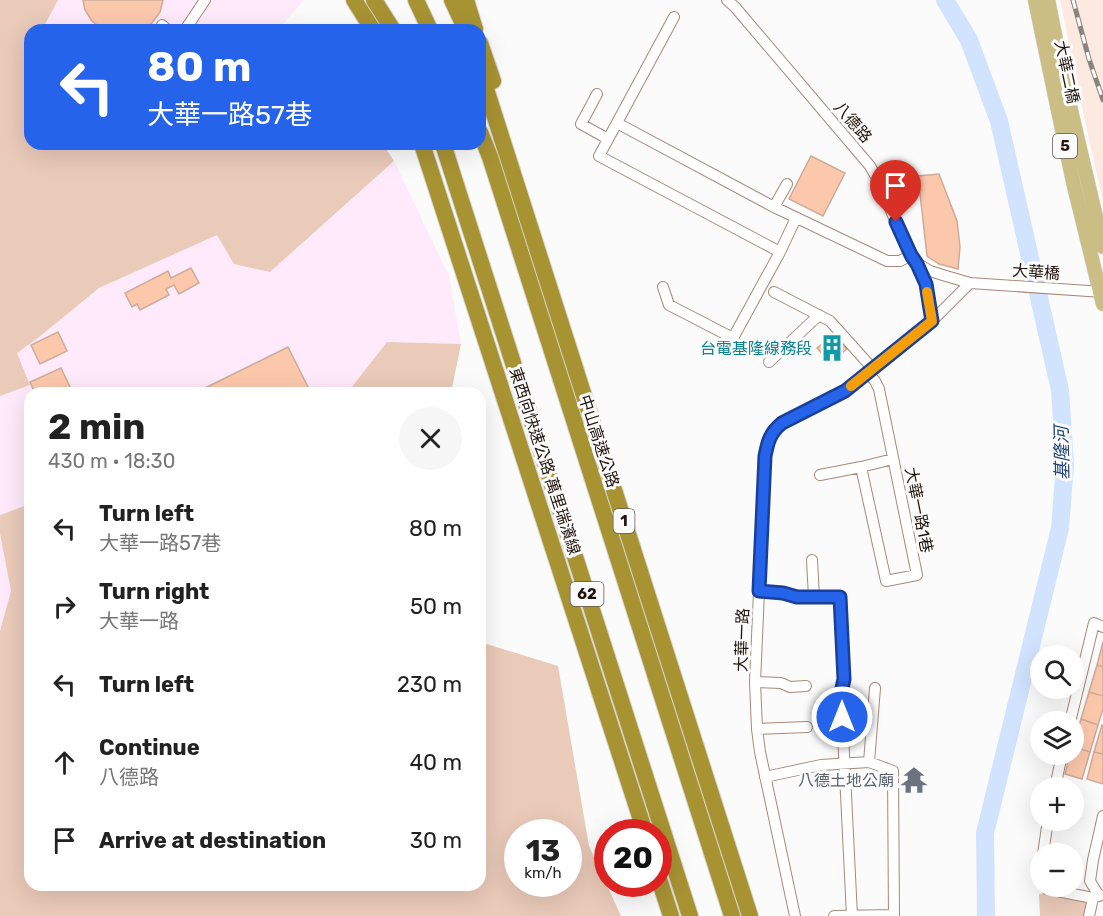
<!DOCTYPE html>
<html lang="en">
<head>
<meta charset="utf-8">
<style>
	body { margin:0; font-family:Rubik,"Noto Sans TC",sans-serif; background:#f6f6f6; color:#222; height:100vh; display:flex; flex-direction:column; font-size:22px; white-space:nowrap }
	* { box-sizing:border-box; margin:0 }
	p { font-size:20px; color:#767676 }
	.icon { flex:none; width:33px; height:33px; fill:none; stroke:currentColor; stroke-width:2; stroke-linecap:round; stroke-linejoin:round }
	.map { position:relative; flex:1; overflow:hidden }
	.side { position:absolute; left:24px; top:387px; width:462px; height:504px; display:flex; flex-direction:column; background:#fff; border-radius:18px; box-shadow:0 6px 24px #0002 }
	.side>* { flex:none }
	.hud { position:absolute; left:24px; top:24px; width:462px; height:126px; border-radius:18px; box-shadow:0 6px 24px #0002; background:#2563eb; color:#fff; overflow:hidden }
	.fabs { position:absolute; left:1030px; top:645px; display:grid; gap:12px }
	.fabs a { display:grid; place-items:center; width:54px; height:54px; border-radius:50%; background:#fff; box-shadow:0 6px 24px #0002; font-size:30px }
	.speed { position:absolute; left:504px; top:819px; display:flex; gap:12px; font-size:30px; font-weight:700; text-align:center }
	.speed>* { display:grid; place-content:center; width:78px; height:78px; border-radius:50%; background:#fff; box-shadow:0 6px 24px #0002; line-height:1 }
	.speed small { font-size:15px; font-weight:400 }
	.speed .limit { border:9px solid #d22; background:#fff; color:#111 }
	.pin { position:absolute; display:grid; place-items:center; width:51px; height:51px; color:#fff; margin:-62px -26px; border-radius:50% 50% 50% 0; rotate:-45deg; box-shadow:0 0 6px #0007 }
	.pin .icon { rotate:45deg }
	.me { position:absolute; width:66px; margin:-33px; rotate:0deg; stroke-linejoin:round; filter:drop-shadow(0 0 4px #0008) }
	.turn { display:flex; align-items:center; gap:21px; height:126px; padding:0 24px; font-size:27px }
	.turn .icon { width:78px; height:78px; stroke-width:2.5 }
	.turn b { display:block; font-size:42px; line-height:51px }
	.round { display:grid; place-items:center; flex:none; width:63px; height:63px; border-radius:32px; background:#f6f6f6 }
	.overview { display:flex; align-items:center; justify-content:space-between; height:102px; padding:0 24px }
	h1 { font-size:36px; font-weight:700; line-height:45px }
	ul { padding:0; list-style:none }
	li { display:flex; align-items:center; gap:18px; height:78px; padding:0 24px }
	li div { flex:1 }
	li b { display:block; font-size:22px }
	li em { font-style:normal }
	.map>svg:first-child { display:block }
</style>
</head>
<body>
<div class="map">
<svg width="1103" height="916" viewBox="0 0 1103 916">
	<rect width="100%" height="100%" fill="#fbfbfb"/>
	<!-- built -->
	<path fill="#fceae1" d="M1060 0H1103V201L1086 126Z"/>
	<!-- industrial -->
	<path fill="#feeafa" d="M0 0H304L278 30H30Z
		M394 161 449 276 461 344 387 342 351 388 350 393H30V504L0 515V396L30 385 17 353 38 338 99 288 217 235 270 272Z
		M0 534 11 591 0 631Z"/>
	<!-- green -->
	<path fill="#eacab9" fill-rule="evenodd" d="M0 0H58L42 30H30V144H46V146L89 144H383L394 161 270 272 234 264 217 235 99 288 38 338 17 353 30 385 0 396Z
		M387 342 461 344 451 393H350L351 388Z
		M30 504V885H480V642L558 666 589 846 621 916H0V631L11 591 0 534V515ZM518 832H568V884H518Z
		M1039 894H1051L1087 900 1084 916H1040Z"/>
	<g fill="none" stroke-linecap="round" stroke-linejoin="round">
		<!-- river -->
		<path stroke="#d2e3ff" stroke-width="18" d="M945 0 969 40 999 121 1060 390 1065 465 1060 528 985 833 986 916"/>
	</g>
	<!-- building -->
	<path fill="#fcc8ac" stroke="#cdab99" stroke-width="1.5" d="M83 0H163L160 12 152 23 142 30 102 29 92 21 85 10Z
		M811 156 845 173 823 216 789 199Z
		M939 174 957 221 960 247 958 269 939 264 927 256 918 176Z
		M191 268 199 283 179 294 174 285 166 289 169 295 140 310 137 304 132 307 125 293 168 271 171 278Z
		M58 332 67 351 40 364 31 345Z
		M834 334 847 349 830 363 817 348Z
		M288 347 311 393H195Z
		M61 368 73 393H35L30 382Z
		M1103 642V667L1097 665Z
		M1097 665 1103 667V696L1089 692Z
		M1089 692 1103 696V709L1098 725 1081 719Z
		M1081 719 1098 725 1090 752 1074 747V742Z
		M1102 725H1103V754L1094 752Z
		M1074 747 1090 752 1082 779 1065 774 1070 754H1074Z
		M1094 752 1103 754V784L1087 779Z"/>
	<g fill="none" stroke-linecap="round" stroke-linejoin="round">
		<defs>
			<path id="minor" d="M727 0 735 7 870 166 879 182 904 242 911 255 917 263 930 271 946 276 970 283 1103 292
				M674 17 599 156 780 252 796 218
				M162 25 168 30
				M185 30 205 0
				M597 94 581 124 608 139
				M617 123 774 207
				M787 184 774 207 887 261H900L911 255
				M917 263 926 284 932 321
				M663 287 669 305 733 338 780 252
				M774 292 830 321 873 369
				M769 362 819 315
				M861 467 893 459
				M820 475 861 467 886 581 917 575 879 389 875 381 868 373
				M812 560 814 597
				M759 591 783 593 797 597H840L845 679 841 693 852 916
				M755 682 781 683 790 687 806 686
				M1070 722 1094 623 1103 627
				M757 729 807 727
				M869 762 875 688
				M765 777 821 765 869 762 893 771 894 916
				M1055 788 1062 754
				M1043 854 1048 820
				M1041 868V876
				M1046 886 1047 889 1093 898
				M1099 896 1090 881 1093 860 1103 816
				M795 916 760 752 757 729 755 682 765 456 767 442 773 430 782 423 794 416 845 391 868 373 932 321 970 283
				M834 916 894 915
				M1089 916 1093 898 1100 895"/>
			<path id="major" d="M1035 0 1073 182 1103 304
				M1048 0 1065 85 1103 247"/>
			<path id="highway" d="M354 0 373 30
				M374 0 393 30
				M416 0 430 30
				M452 0 466 30
				M466 0 475 29
				M480 43 493 81
				M480 70 750 916
				M480 132 490 157 732 916
				M422 144 645 832
				M443 144 690 916
				M658 876 671 916"/>
		</defs>
		<!-- minor casing -->
		<use href="#minor" stroke="#a88877" stroke-width="12"/>
		<!-- major casing -->
		<use href="#major" stroke="#d7d5d3" stroke-width="15"/>
		<!-- highway casing -->
		<use href="#highway" stroke="#d7d5d3" stroke-width="18"/>
		<!-- minor -->
		<use href="#minor" stroke="#fff" stroke-width="10"/>
		<!-- major -->
		<use href="#major" stroke="#cbbe85" stroke-width="14"/>
		<!-- highway -->
		<use href="#highway" stroke="#a89333" stroke-width="16"/>
		<defs>
			<path id="rail" d="M1073 0 1089 59 1103 100"/>
		</defs>
		<!-- rail casing -->
		<use href="#rail" stroke="#8a8480" stroke-width="5"/>
		<!-- rail -->
		<use href="#rail" stroke="#fbfbfb" stroke-width="3" stroke-dasharray="9" stroke-linecap="butt"/>
	</g>
	<g fill="none" stroke-linecap="round" stroke-linejoin="round">
		<defs>
			<path id="route" d="M842 717 841 693 844 679 840 597H797L783 593 759 591 765 456C768 441 770 433 782 423L845 391 932 321 926 284 917 264 911 255 896 222"/>
		</defs>
		<!-- route casing -->
		<use href="#route" stroke="#184099" stroke-width="15"/>
		<!-- route -->
		<use href="#route" stroke="#2563eb" stroke-width="10"/>
		<!-- slow -->
		<path stroke="#f59e0b" stroke-width="10" d="M851 386 932 321 927 292"/>
	</g>
	<!-- icons -->
	<defs>
		<symbol id="building-bare" viewBox="-9 -9 18 18"><path d="M-4-6H4V6H1V3H-1V6H-4ZM-2.5-4.3h1.7v1.8h-1.7ZM.8-4.3h1.7v1.8H.8ZM-2.5-1h1.7V.8h-1.7ZM.8-1h1.7V.8H.8Z" fill="#0f9aa8" stroke="#fbfbfb" stroke-width="2.5" paint-order="stroke"/></symbol>
		<symbol id="temple-bare" viewBox="-9 -9 18 18"><path d="M0-6L5-2H3V0L6.5 2.5H4V6H1.5V3h-3V6H-4V2.5H-6.5L-3 0V-2H-5Z" fill="#6b7280" stroke="#fbfbfb" stroke-width="2.5" paint-order="stroke"/></symbol>
	</defs>
	<g fill-rule="evenodd">
		<use href="#building-bare" x="813" y="329" width="38" height="38"/>
		<use href="#temple-bare" x="895" y="761" width="38" height="38"/>
	</g>
	<g text-anchor="middle" dominant-baseline="central" stroke-width="6" stroke-linejoin="round" paint-order="stroke">
		<!-- shield labels -->
		<g fill="#fbfbfb" stroke="#615954" stroke-width="1.5">
			<rect x="1053" y="134" width="24" height="24" rx="4.5"/>
			<rect x="613.5" y="509" width="21" height="24" rx="4.5"/>
			<rect x="570.5" y="582" width="33" height="24" rx="4.5"/>
		</g>
		<g font-size="15" font-weight="bold" fill="#1f130c">
			<text x="1065" y="146">5</text>
			<text x="624" y="521">1</text>
			<text x="587" y="594">62</text>
		</g>
		<!-- street labels -->
		<g font-size="16" fill="#1f130c" stroke="#fbfbfb">
			<text transform="translate(1067 72) rotate(78)">大華二橋</text>
			<text transform="translate(853 122) rotate(49)">八德路</text>
			<text transform="translate(1036 272) rotate(4)">大華橋</text>
			<text transform="translate(599 441) rotate(72)">中山高速公路</text>
			<text transform="translate(545 461) rotate(72)">東西向快速公路 萬里瑞濱線</text>
			<text transform="translate(919 510) rotate(79)">大華一路1巷</text>
			<text transform="translate(742 640) rotate(-88)">大華一路</text>
		</g>
		<!-- culture labels -->
		<g font-size="16" fill="#0d838f" stroke="#fbfbfb" text-anchor="end">
			<text x="812" y="348">台電基隆線務段</text>
		</g>
		<!-- worship labels -->
		<g font-size="16" fill="#5b616d" stroke="#fbfbfb" text-anchor="end">
			<text x="894" y="780">八德土地公廟</text>
		</g>
		<!-- water labels -->
		<g font-size="18" font-style="italic" fill="#22447b" stroke="#fbfbfb">
			<text transform="translate(1062 453) rotate(-91)">基隆河</text>
		</g>
	</g>
</svg>
<div class="fabs">
<a><svg class="icon" aria-label="search" viewBox="0 0 24 24"><circle cx="10" cy="10" r="6"/><path d="M15 15l6 6"/></svg></a>
<a><svg class="icon" aria-label="layers" viewBox="0 0 24 24"><path d="M12 4l9 5-9 5-9-5zM3 14l9 5 9-5"/></svg></a>
<a>+</a>
<a>−</a>
</div>
<div class="speed"><div>13<small>km/h</small></div><div class="limit">20</div></div>
<div class="pin" style="left:896px;top:222px;background:#d93025"><svg class="icon" aria-label="arrive" viewBox="0 0 24 24"><path d="M6 21V4h12l-3 4 3 4H6"/></svg></div>
<svg class="me" style="left:842px;top:717px" viewBox="-20 -20 40 40"><circle r="17" fill="#2563eb" stroke="#fff" stroke-width="3"/><path d="M0-11L8 9 0 5-8 9z" fill="#fff"/></svg>
<div class="hud">
<div class="turn"><svg class="icon" aria-label="left" viewBox="0 0 24 24"><path d="M17 20v-9H6M10 6l-5 5 5 5"/></svg><div><b>80 m</b>大華一路57巷</div></div>
</div>
<section class="side">
<div class="overview"><div><h1>2 min</h1><p>430 m · 18:30</p></div><a class="round"><svg class="icon" aria-label="close" viewBox="0 0 24 24"><path d="M6 6l12 12M18 6L6 18"/></svg></a></div>
<ul>
<li><svg class="icon" aria-label="left" viewBox="0 0 24 24"><path d="M17 20v-9H6M10 6l-5 5 5 5"/></svg><div><b>Turn left</b><p>大華一路57巷</p></div><em>80 m</em></li>
<li><svg class="icon" aria-label="right" viewBox="0 0 24 24"><path d="M7 20v-9h11M14 6l5 5-5 5"/></svg><div><b>Turn right</b><p>大華一路</p></div><em>50 m</em></li>
<li><svg class="icon" aria-label="left" viewBox="0 0 24 24"><path d="M17 20v-9H6M10 6l-5 5 5 5"/></svg><div><b>Turn left</b></div><em>230 m</em></li>
<li><svg class="icon" aria-label="ahead" viewBox="0 0 24 24"><path d="M12 20V5M6 11l6-6 6 6"/></svg><div><b>Continue</b><p>八德路</p></div><em>40 m</em></li>
<li><svg class="icon" aria-label="arrive" viewBox="0 0 24 24"><path d="M6 21V4h12l-3 4 3 4H6"/></svg><div><b>Arrive at destination</b></div><em>30 m</em></li>
</ul>
</section>
</div>
</body>
</html>
